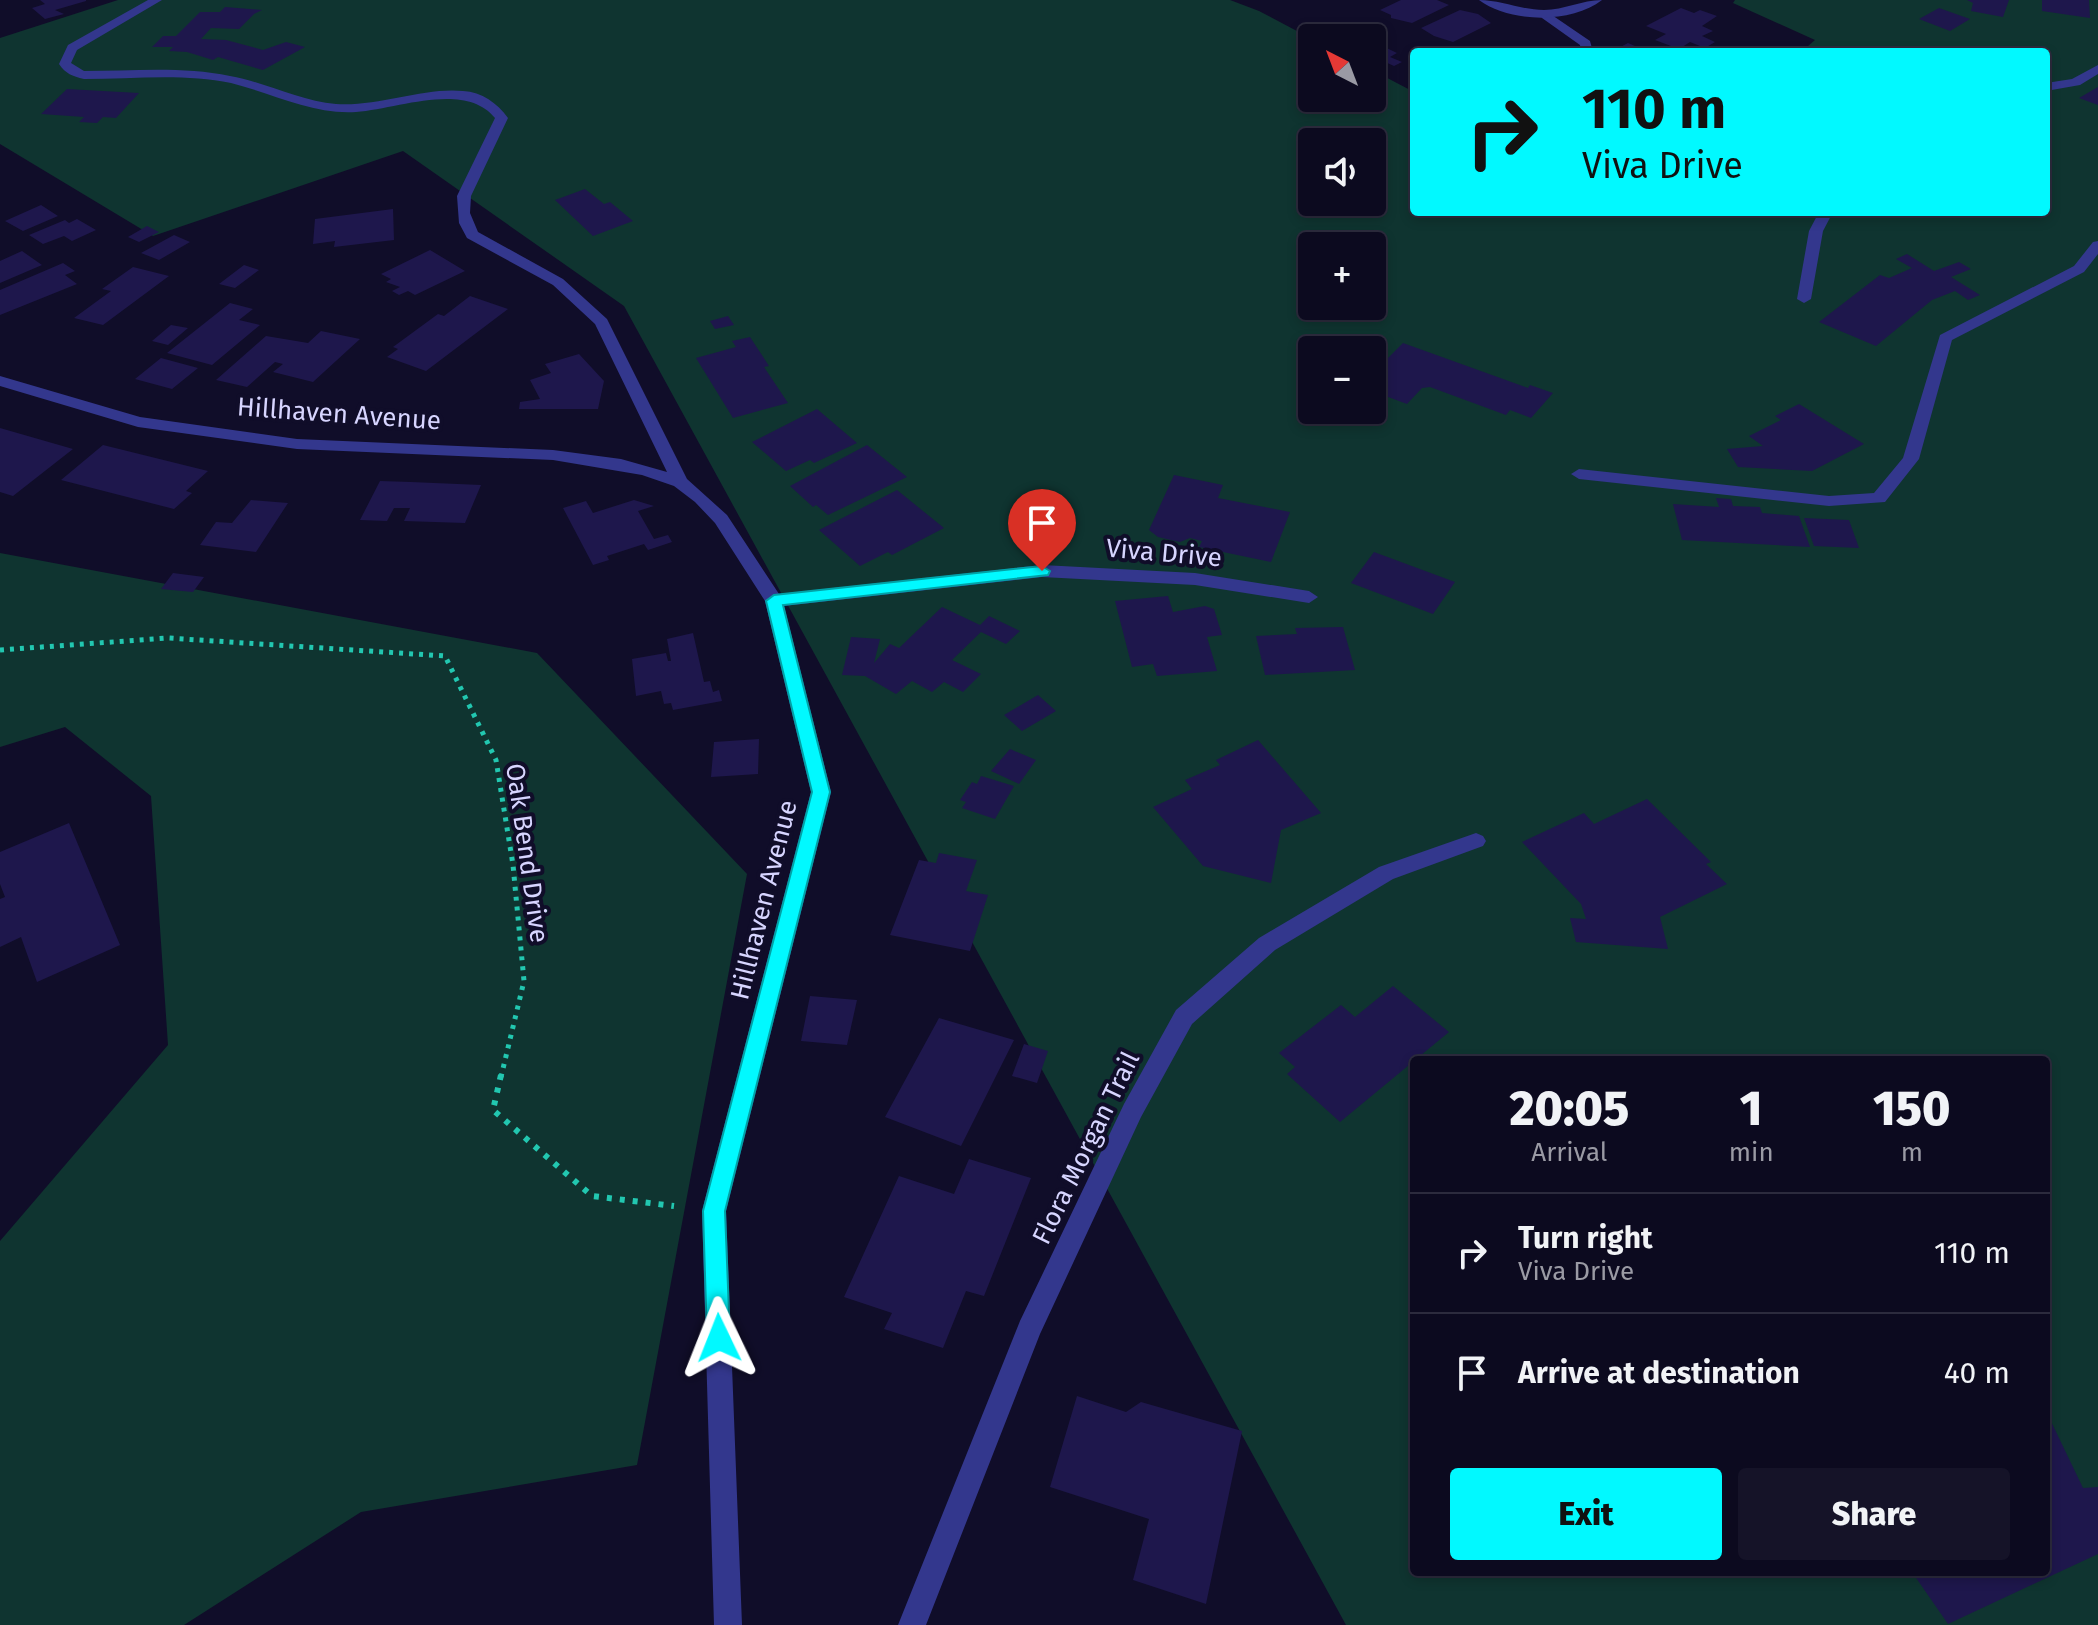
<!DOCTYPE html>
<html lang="en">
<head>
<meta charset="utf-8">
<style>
	body { margin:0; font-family:"Fira Sans",sans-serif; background:#151328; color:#f1f3f6; height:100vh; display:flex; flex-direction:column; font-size:30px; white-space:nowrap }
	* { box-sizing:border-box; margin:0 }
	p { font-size:26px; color:#9a9aa4 }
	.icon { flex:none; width:44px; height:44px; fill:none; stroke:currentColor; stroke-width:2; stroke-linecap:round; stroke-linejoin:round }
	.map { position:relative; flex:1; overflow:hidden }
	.details { position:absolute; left:1410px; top:1056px; width:640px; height:520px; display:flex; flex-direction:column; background:#0c0a1f; border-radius:8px; box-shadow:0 4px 12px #0003,0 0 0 2px #2c2b3d }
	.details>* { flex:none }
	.hud { position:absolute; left:1410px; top:48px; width:640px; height:168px; border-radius:8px; box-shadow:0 4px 12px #0003,0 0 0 2px #2c2b3d; background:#01f9ff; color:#111; overflow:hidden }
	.needle { width:52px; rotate:318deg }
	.fabs { position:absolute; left:1298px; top:24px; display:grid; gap:16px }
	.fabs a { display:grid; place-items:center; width:88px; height:88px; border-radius:8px; background:#0c0a1f; box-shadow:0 4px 12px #0003,0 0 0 2px #2c2b3d; font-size:40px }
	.pin { position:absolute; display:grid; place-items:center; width:68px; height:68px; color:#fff; margin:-82px -34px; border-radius:50% 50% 50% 0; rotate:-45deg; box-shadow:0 0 8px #0007 }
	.pin .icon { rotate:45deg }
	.me { position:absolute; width:88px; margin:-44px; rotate:358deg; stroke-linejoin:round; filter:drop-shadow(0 0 6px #0008) }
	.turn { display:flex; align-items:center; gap:28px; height:168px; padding:0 40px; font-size:36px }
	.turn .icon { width:104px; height:104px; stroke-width:2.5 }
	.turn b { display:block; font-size:56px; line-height:68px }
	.eta { display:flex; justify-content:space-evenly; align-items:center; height:136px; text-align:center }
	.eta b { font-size:48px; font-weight:800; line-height:56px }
	.action { display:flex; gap:16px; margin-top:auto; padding:16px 40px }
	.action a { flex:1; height:92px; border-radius:8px; background:#01f9ff; color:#111; font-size:32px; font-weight:800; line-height:92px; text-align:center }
	.action a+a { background:#151328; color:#f1f3f6 }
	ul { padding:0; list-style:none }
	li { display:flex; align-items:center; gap:24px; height:120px; padding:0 40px; border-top:2px solid #2c2b3d }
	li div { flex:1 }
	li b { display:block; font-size:30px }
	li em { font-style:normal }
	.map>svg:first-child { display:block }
</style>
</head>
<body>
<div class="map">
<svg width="2098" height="1625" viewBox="0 0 2098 1625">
	<rect width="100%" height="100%" fill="#100d29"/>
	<!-- green -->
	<path fill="#0f3430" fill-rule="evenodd" d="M118 0H1230L1259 11 1312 39V98H1372V70L1414 92V212H2046V52H1801L1815 40 1733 3 1735 0H2098V1625H1346L624 306 403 151 153 236 0 144V38ZM1312 142H1372V202H1312ZM1312 246H1372V306H1312ZM1312 350H1372V410H1312ZM1414 1060H2046V1572H1414Z
		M0 553 537 653 747 874 637 1465 361 1512 184 1625H0V1241L168 1045 151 796 65 727 0 747Z"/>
	<!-- building -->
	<path fill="#1e174c" d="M40 0H86V1L55 10 64 14 45 19 32 8 45 4Z
		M1401 0H1437L1449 5 1412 23 1391 18V15L1380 10Z
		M1967 0H2009L2003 17 1971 11 1973 3Z
		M2042 0H2089L2090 18 2042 11Z
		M225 7 262 10 254 14 239 29 211 28 201 39 226 40 263 50 286 42 305 47 263 70 218 57 213 60 187 52 169 51 173 47H152L163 36H176L200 12H220Z
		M1681 8 1694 13 1700 10 1717 16 1702 26 1713 31 1702 36 1715 42 1705 48 1690 42 1679 49 1655 40 1666 34 1646 26Z
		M1939 8 1970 19 1950 31 1919 19Z
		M1460 10 1478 14 1491 23 1453 42 1434 36 1421 28Z
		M1374 42 1397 53 1390 57 1402 62 1394 66 1372 56Z
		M1628 43 1649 52H1611Z
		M2098 87V105L2079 98Z
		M67 89 139 93 116 118 103 117 97 123 79 122 84 117 41 114Z
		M585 189 604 204 610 202 633 221 593 236 555 200Z
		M41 205 58 216 23 231 5 221Z
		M393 209 394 240 334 247 335 241 313 244 315 219Z
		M77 219 96 230 72 241 64 236 43 244 29 235 65 220 69 223Z
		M147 226 159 232 139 242 128 237Z
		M174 235 190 242 159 260 141 253Z
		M430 250 465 271 415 295 408 291 399 295 392 291 400 287 386 282 391 279 381 274Z
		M22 251 42 265 0 283V261Z
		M1907 254 1934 271 1959 262 1971 269 1951 277 1980 295 1968 300 1955 291 1932 300 1876 346 1819 322 1880 275 1889 278 1912 268 1896 259Z
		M63 263 75 271 65 275 77 284 0 315V290Z
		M244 265 259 270 235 288 219 284Z
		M133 267 169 276 103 325 74 318 111 291 102 289Z
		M470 296 508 309 426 371 387 357 398 349 393 347 438 314 444 316Z
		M230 303 253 309 239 320 260 325 212 365 167 353Z
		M728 316 734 325 715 329 710 321Z
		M171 325 188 328 168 345 152 341Z
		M321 331 360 339 313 382 273 372 283 364 275 362 247 387 216 380 266 336 308 343Z
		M750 337 769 366 764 367 788 403 733 418 696 358 736 347 732 341Z
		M1403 343 1528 388 1530 385 1553 393 1531 418 1510 410 1506 415 1430 387 1422 388 1407 404 1372 391V383L1381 373 1375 371Z
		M579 354 604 381 598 409H519L520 402 540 399 530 380 551 373 545 364Z
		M161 358 198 368 172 389 135 379Z
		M1799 404 1864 444 1812 471 1738 467 1727 449 1763 446 1749 436 1781 420 1775 416Z
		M817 409 857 443 814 463 810 460 786 471 752 442Z
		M0 428 73 449 13 496 0 492Z
		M103 445 208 471 186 491 192 493 174 509 61 480Z
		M867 445 907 477 828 515 816 505 813 507 790 486Z
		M1174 475 1223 485 1218 498 1290 512 1271 562 1199 547 1202 541 1190 538 1180 542 1158 537 1149 530Z
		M380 481 411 482 481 485 465 523 404 521 410 508H394L387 521 360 520Z
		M897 490 944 528 892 555 888 552 860 566 819 530Z
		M1716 498 1731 499 1733 506 1760 507 1762 513 1799 516 1810 547 1682 540 1673 504 1719 507Z
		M251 500 288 503 256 552 200 545 216 522 232 523Z
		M634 500 654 506 638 511 654 539 668 535 672 542 648 550 644 544 607 556 609 560 593 565 563 508 586 501 593 513Z
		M1804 518 1849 520 1859 548 1814 546Z
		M1374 552 1455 582 1433 614 1351 583Z
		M173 573 204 577 193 592 161 589Z
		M1168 596 1173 612 1205 606 1214 609 1222 635 1207 637 1217 671 1157 676 1153 664 1132 667 1115 601Z
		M942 607 980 625 989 616 1020 631 1006 644 981 632 952 660 981 674 963 692 944 682 932 692 912 681 896 694 865 676 842 675 851 637 880 639 874 663 890 644 899 648Z
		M1343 627 1355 670 1265 675 1256 636 1297 634 1295 628Z
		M693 633 704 682 710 681 713 692 719 690 722 701 673 710 671 703 664 704 661 691 636 696 632 659 666 653 668 661H671L667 639Z
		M1038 695 1056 711 1022 731 1004 715Z
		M759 739 758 774 711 777 714 742Z
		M1258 740 1321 813 1281 830 1271 883 1203 866 1153 807 1192 789 1185 780 1220 765 1216 760Z
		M1010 749 1036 760 1019 784 991 771Z
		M981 776 1014 786 995 819 962 808 966 802 960 800 972 782 977 784Z
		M1647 799 1711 862 1706 864 1727 884 1660 917 1668 949 1576 942 1570 918 1586 919 1581 904 1522 842 1584 813 1594 824Z
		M69 823 120 945 37 982 21 937 0 947V899L5 897 0 884V852Z
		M939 853 977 860 966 891 988 895 970 951 890 935 919 860 936 863Z
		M1393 986 1449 1032 1340 1122 1287 1074 1295 1067 1279 1053 1341 1005 1355 1017Z
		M810 996 857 1000 847 1045 801 1041Z
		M939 1018 1014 1040 961 1146 885 1117Z
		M1024 1044 1048 1051 1037 1083 1012 1076Z
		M969 1159 1031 1178 984 1296 966 1291 943 1348 884 1329 892 1313 844 1297 899 1176 954 1194Z
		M1077 1396 1126 1412 1141 1402 1242 1431 1206 1604 1133 1580 1149 1519 1050 1487Z
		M2046 1411 2083 1488 2098 1487V1554L1948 1624 1912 1572H2046Z"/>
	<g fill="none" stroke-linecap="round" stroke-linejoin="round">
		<!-- path-far1 -->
		<path stroke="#22c7b0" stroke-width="5" stroke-dasharray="4 6" stroke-linecap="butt" d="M0 650 168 638 445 656 496 760 513 865 524 981 501 1077"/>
		<!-- path -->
		<path stroke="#22c7b0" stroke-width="6" stroke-dasharray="5 8" stroke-linecap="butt" d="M501 1075 493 1110 592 1196 674 1206"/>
		<!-- lane -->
		<path fill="#33378d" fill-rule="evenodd" d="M1546 11 1590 41 1593 52H1581L1580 45 1542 18 1540 15Z"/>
		<!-- street -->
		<path fill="#33378d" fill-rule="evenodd" d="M148 0H162L77 50 71 63 84 71C132 71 183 66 230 76 265 82 300 101 336 104 377 107 424 87 463 91 482 92 497 103 508 118L471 196 470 213 478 232 563 279 607 319 687 479 727 515 779 594 1042 565 1195 573 1309 591 1318 597 1309 603 1195 585 1042 577 784 606 831 792 726 1211 742 1625H714L702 1211 811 792 765 601 715 523 695 502 674 486 642 475 553 460 297 449 138 427 0 386V376L140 417 297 439 553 450 621 459 667 472 595 324 553 285 467 238 459 223 457 196 495 118C465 81 398 109 356 112 314 115 271 93 231 83 184 73 132 79 84 79 72 76 66 74 59 64L68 45Z
			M1479 0C1501 0 1521 10 1544 10 1564 10 1582 0 1602 0 1571 24 1510 23 1479 0Z
			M2098 65V74L2080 85 2046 91V83L2072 79Z
			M1819 212H1833L1823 231 1811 299 1804 303 1797 299 1809 231Z
			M2098 241V254L2084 272 1952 340 1919 459 1885 502 1829 506 1579 479 1571 474 1579 469 1829 496 1874 493 1903 458 1940 335 2074 266 2093 242Z
			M1476 833 1483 836 1486 841 1483 846 1393 879 1275 950 1192 1024 1141 1117 1040 1334 926 1625H898L1020 1321 1124 1104 1176 1010 1259 938 1379 867Z"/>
	</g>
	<!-- route -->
	<path fill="#01f9ff" stroke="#01a2a6" stroke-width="2" d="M1042 566 1050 571 1048 575 783 605 830 792 725 1211 730 1338 727 1346 719 1349 710 1346 707 1338 703 1211 812 792 766 601 774 595Z"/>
	<g text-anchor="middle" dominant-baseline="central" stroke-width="8" stroke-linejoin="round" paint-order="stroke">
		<!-- street labels -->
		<g font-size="26" fill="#d7d5ff" stroke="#100d29">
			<text transform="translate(339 414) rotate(4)">Hillhaven Avenue</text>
			<text transform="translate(1164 553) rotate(5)">Viva Drive</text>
			<text transform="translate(527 853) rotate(82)">Oak Bend Drive</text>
			<text transform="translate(764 900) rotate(-76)">Hillhaven Avenue</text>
			<text transform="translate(1086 1148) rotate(-64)">Flora Morgan Trail</text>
		</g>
	</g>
</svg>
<div class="fabs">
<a><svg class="needle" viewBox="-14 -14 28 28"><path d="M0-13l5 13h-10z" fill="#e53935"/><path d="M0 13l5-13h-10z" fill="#9a9aa4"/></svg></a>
<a><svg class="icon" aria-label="sound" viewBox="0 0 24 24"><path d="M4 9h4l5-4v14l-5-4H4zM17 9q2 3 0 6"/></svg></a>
<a>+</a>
<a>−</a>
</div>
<div class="pin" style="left:1042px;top:571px;background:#d93025"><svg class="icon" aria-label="arrive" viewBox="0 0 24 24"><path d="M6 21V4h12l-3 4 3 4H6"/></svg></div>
<svg class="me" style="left:719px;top:1338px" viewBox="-20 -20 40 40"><path d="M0-17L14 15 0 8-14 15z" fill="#01f9ff" stroke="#fff" stroke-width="4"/></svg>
<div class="hud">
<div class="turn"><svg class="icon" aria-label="right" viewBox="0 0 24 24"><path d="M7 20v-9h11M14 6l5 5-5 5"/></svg><div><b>110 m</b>Viva Drive</div></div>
</div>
<section class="details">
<div class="eta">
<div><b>20:05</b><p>Arrival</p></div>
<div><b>1</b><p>min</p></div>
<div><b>150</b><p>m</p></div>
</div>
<ul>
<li><svg class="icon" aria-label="right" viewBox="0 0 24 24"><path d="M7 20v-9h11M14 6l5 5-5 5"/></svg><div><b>Turn right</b><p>Viva Drive</p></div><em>110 m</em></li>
<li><svg class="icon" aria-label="arrive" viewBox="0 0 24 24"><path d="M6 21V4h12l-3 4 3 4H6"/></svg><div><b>Arrive at destination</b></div><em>40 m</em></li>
</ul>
<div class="action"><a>Exit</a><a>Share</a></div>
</section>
</div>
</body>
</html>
